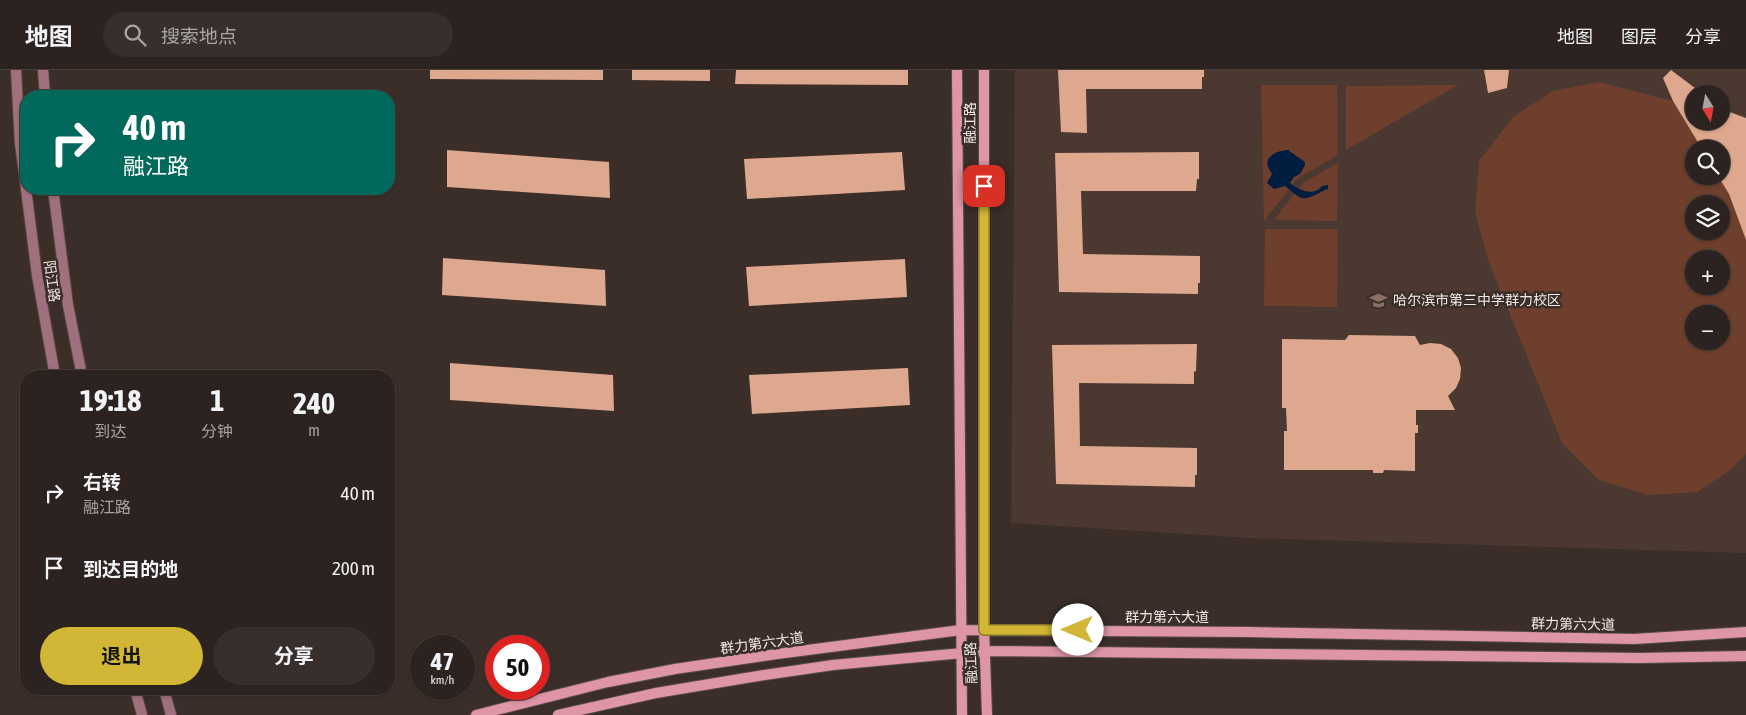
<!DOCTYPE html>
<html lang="zh">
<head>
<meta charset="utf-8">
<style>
	body { margin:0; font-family:"Asap Condensed","Noto Sans SC",sans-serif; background:#382f2c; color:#f1f3f6; height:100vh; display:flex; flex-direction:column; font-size:19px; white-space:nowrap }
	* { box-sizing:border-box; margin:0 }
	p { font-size:16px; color:#a6a4a4 }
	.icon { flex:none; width:28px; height:28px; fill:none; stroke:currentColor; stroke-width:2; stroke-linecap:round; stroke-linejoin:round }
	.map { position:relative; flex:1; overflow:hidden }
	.drawer { position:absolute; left:20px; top:300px; width:375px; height:325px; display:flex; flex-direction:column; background:#2c221f; border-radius:20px; box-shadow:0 1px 4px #0004,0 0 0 1px #483f3d }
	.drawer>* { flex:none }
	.guide { position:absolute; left:20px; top:20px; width:375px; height:105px; border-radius:20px; box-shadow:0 1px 4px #0004,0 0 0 1px #483f3d; background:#00695c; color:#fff; overflow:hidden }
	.needle { width:32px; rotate:169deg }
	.controls { position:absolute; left:1685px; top:15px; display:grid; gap:10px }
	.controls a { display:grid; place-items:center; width:45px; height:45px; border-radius:50%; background:#2c221f; box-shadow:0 1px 4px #0004,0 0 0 1px #483f3d; font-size:25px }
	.speed { position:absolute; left:410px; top:565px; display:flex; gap:10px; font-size:25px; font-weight:700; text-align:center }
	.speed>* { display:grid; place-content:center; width:65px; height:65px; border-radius:50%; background:#2c221f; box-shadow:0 1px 4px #0004,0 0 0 1px #483f3d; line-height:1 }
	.speed small { font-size:12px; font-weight:400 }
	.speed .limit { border:8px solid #d22; background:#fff; color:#111 }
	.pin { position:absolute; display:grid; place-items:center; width:42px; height:42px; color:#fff; margin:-21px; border-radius:10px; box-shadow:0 2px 8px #0006 }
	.me { position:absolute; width:55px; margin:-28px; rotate:270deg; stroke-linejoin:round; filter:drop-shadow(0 0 4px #0008) }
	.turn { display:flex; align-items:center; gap:18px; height:105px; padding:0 20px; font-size:22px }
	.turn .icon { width:65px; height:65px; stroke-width:2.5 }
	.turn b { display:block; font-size:35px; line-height:42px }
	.eta { display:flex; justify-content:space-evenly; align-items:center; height:85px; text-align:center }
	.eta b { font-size:30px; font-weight:700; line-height:35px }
	.action { display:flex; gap:10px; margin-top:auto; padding:10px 20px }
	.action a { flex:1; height:58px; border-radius:30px; background:#d2b736; color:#111; font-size:20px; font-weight:700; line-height:58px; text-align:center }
	.action a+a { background:#382f2c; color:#f1f3f6 }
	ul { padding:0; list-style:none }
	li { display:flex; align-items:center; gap:15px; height:75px; padding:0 20px }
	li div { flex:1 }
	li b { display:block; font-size:19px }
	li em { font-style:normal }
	header { display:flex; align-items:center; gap:30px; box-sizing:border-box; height:70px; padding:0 25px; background:#2c221f; border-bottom:1px solid #483f3d }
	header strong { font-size:24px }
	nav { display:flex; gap:28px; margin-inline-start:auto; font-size:18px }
	.search { width:350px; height:45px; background:#382f2c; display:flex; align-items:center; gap:12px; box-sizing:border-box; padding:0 18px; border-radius:28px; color:#a6a4a4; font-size:19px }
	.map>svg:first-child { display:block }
</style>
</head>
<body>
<header>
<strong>地图</strong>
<div class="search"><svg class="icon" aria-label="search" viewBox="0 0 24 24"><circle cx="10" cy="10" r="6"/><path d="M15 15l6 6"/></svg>搜索地点</div>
<nav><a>地图</a><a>图层</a><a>分享</a></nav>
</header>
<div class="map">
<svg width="1746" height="645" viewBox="0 0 1746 645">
	<rect width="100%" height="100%" fill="#3b2e29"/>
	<!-- built -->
	<path fill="#4b3831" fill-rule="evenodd" d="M1015 0H1746V483L1251 468 1011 453ZM1694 24H1721V51H1694ZM1694 79H1721V106H1694ZM1694 134H1721V161H1694ZM1694 189H1721V216H1694ZM1694 244H1721V271H1694Z"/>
	<!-- green -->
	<path fill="#6e3f2c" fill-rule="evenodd" d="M1599 12 1673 31 1702 79H1694V106H1718L1729 124 1746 170V384L1732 399 1697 422 1648 425 1599 410 1562 373 1488 190 1475 142 1479 91 1513 47 1553 21ZM1694 134H1721V161H1694ZM1694 189H1721V216H1694ZM1694 244H1721V271H1694Z
		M1261 15H1337L1338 85 1297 109 1264 151Z
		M1458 15 1346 80V16Z
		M1338 93 1337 151 1274 150 1303 113Z
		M1265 159H1338L1337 237 1264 236Z"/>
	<!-- water -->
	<path fill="#011d3f" d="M1288 80 1305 92V95L1300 104 1294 107 1290 113C1298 120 1314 127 1322 116L1328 115V119C1323 120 1322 122 1317 124 1299 133 1299 126 1285 116L1274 119 1267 113 1272 104C1271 102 1269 99 1268 97 1264 85 1280 80 1288 80Z"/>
	<!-- building -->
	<path fill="#dea88e" d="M430 0H603V10L430 9Z
		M632 0H710V11L632 10Z
		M736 0H908V15L735 14Z
		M1058 0H1204V7H1202V19H1086L1087 63 1061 62Z
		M1484 0H1509L1507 18 1488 23Z
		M1671 0 1703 24H1694V51H1721V37L1727 41 1746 48V170L1729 124 1718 106H1721V79H1702L1673 31 1663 8Z
		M447 80 609 92 610 128 447 117Z
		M902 82 905 120 747 129 744 89Z
		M1199 82V109H1197L1196 121H1081L1083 184 1200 186V213H1198V224L1059 222 1055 83Z
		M443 188 605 200 606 236 442 225Z
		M905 189 907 227 749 236 746 197Z
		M1349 265 1415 266 1420 275 1430 273 1441 274 1451 279 1458 288 1461 298 1460 309 1456 318 1448 326 1455 340H1416V355H1418V363H1415V401L1384 400 1383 403H1373V400H1284V361H1287L1286 338H1282V269L1345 270Z
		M1197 274 1196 301 1194 302V314L1079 313 1080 376 1197 378V405H1195V417L1056 414 1052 275Z
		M450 293 613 305 614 341 450 330Z
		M908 298 910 335 752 344 749 305Z"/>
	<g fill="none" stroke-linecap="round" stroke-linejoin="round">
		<defs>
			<path id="tertiary" d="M16 0 20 73 26 118
				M43 0 45 26
				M26 119 37 205 55 306
				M53 119 68 235 82 306
				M135 619 142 645
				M164 619 171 645"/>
			<path id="secondary" d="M957 0 962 645
				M984 0V559L987 645
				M476 645 608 612 675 599 777 584 961 560 1248 562 1634 569 1746 562
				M558 645 656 623 758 606 833 595 984 581 1639 588 1746 586"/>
		</defs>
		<!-- tertiary casing -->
		<use href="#tertiary" stroke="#584c47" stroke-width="12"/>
		<!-- secondary casing -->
		<use href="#secondary" stroke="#584c47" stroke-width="12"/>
		<!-- tertiary -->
		<use href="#tertiary" stroke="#a0717c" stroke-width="10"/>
		<!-- secondary -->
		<use href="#secondary" stroke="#de95a6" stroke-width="10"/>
	</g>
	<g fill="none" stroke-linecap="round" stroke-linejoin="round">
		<defs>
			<path id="route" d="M984 116V560H1078"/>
		</defs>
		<!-- route casing -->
		<use href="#route" stroke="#887723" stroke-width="12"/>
		<!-- route -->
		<use href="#route" stroke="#d2b736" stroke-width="9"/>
	</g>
	<!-- icons -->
	<defs>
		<symbol id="school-bare" viewBox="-9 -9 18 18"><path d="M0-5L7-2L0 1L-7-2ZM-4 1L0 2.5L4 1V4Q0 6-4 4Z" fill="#8d6e63" stroke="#3b2e29" stroke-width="2.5" paint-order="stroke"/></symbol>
	</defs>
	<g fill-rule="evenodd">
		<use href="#school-bare" x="1366" y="218" width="25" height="25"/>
	</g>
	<g text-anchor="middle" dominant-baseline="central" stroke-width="5" stroke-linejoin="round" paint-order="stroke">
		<!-- street labels -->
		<g font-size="14" fill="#f1e8e5" stroke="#3b2e29">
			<text transform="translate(970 53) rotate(-90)">融江路</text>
			<text transform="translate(52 211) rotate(82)">阳江路</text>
			<text x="1167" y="547">群力第六大道</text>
			<text transform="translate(1573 554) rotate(1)">群力第六大道</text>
			<text transform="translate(762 573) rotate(-8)">群力第六大道</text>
			<text transform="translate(971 593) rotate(-92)">融江路</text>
		</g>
		<!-- poi labels -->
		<g font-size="14" fill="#f1e8e5" stroke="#3b2e29" text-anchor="start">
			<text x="1393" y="230">哈尔滨市第三中学群力校区</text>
		</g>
	</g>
</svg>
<div class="controls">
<a><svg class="needle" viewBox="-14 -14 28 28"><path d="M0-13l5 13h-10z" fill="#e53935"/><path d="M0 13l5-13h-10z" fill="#a6a4a4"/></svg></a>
<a><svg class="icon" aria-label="search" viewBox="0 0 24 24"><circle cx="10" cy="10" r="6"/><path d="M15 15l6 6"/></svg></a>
<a><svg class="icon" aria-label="layers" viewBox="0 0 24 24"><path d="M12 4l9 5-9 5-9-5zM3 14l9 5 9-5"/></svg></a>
<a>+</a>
<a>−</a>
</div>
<div class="speed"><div>47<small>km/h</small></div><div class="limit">50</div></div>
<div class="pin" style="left:984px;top:116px;background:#d93025"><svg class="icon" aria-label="arrive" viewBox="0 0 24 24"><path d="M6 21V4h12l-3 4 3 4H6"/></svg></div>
<svg class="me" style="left:1078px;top:560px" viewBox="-20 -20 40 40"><circle r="19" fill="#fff"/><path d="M0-13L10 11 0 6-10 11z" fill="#d2b736"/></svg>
<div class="guide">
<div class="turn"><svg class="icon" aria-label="right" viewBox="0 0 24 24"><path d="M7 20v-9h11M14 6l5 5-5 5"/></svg><div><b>40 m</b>融江路</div></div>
</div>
<section class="drawer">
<div class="eta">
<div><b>19:18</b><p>到达</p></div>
<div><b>1</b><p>分钟</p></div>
<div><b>240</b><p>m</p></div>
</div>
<ul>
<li><svg class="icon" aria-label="right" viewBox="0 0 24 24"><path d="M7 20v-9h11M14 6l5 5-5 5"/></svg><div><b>右转</b><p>融江路</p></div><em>40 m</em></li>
<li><svg class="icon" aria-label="arrive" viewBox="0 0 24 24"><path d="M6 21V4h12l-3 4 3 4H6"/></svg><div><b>到达目的地</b></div><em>200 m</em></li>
</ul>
<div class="action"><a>退出</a><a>分享</a></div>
</section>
</div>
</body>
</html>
